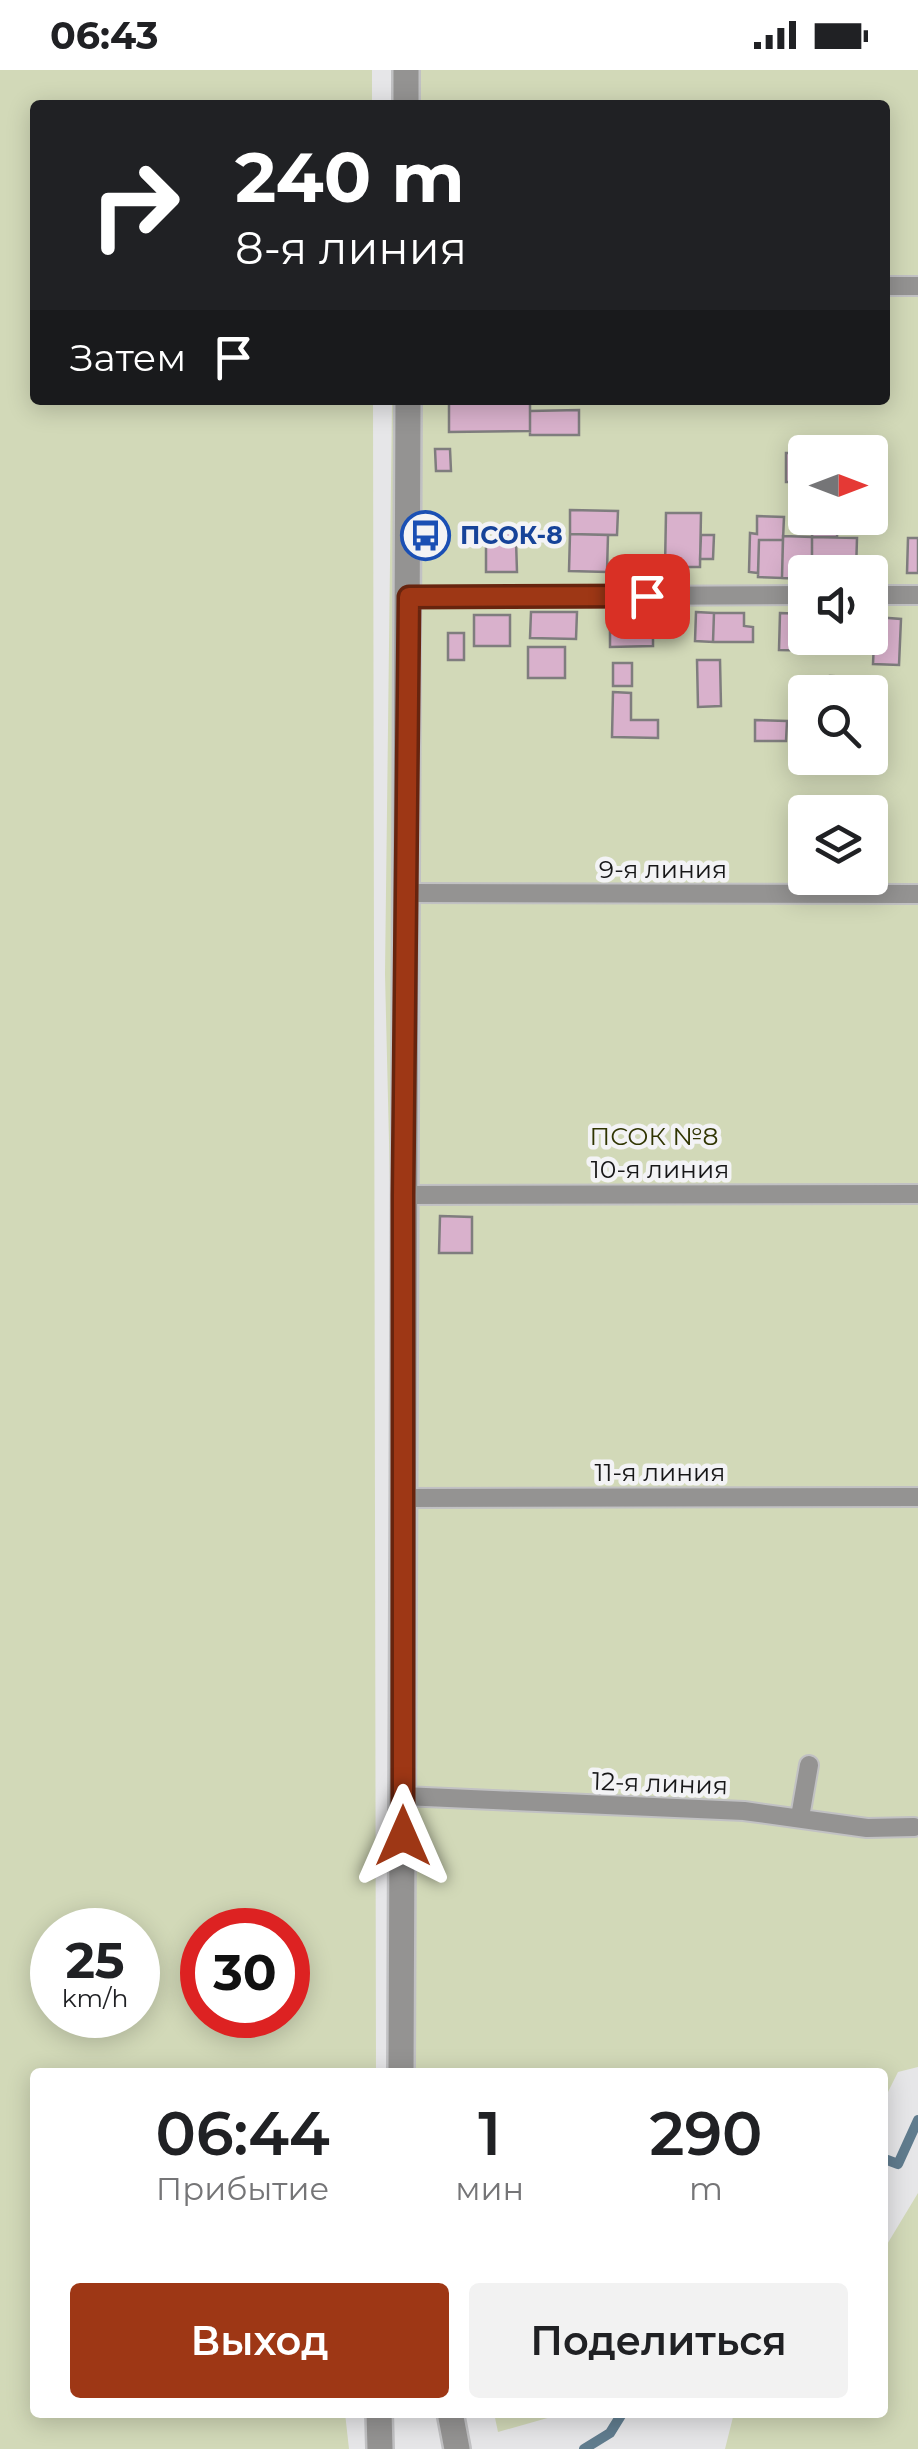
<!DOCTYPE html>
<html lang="ru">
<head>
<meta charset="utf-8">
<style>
	body { margin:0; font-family:Montserrat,sans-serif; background:#f2f2f2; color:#202124; height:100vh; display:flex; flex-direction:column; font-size:38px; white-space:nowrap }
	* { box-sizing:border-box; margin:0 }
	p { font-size:32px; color:#757577 }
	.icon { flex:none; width:55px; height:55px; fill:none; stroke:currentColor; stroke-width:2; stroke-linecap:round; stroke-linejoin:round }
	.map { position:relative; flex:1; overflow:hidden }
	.sheet { position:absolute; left:30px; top:1998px; width:858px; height:350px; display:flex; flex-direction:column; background:#fff; border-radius:10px; box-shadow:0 5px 25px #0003 }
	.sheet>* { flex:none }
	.banner { position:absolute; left:30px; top:30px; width:860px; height:305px; border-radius:10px; box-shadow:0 5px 25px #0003; background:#202124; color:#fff; overflow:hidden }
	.needle { width:65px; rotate:90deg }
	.tools { position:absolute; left:788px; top:365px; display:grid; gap:20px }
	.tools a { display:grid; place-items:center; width:100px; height:100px; border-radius:10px; background:#fff; box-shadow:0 5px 25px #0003; font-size:50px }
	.speed { position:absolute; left:30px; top:1838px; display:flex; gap:20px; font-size:50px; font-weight:700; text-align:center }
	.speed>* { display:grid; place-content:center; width:130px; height:130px; border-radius:50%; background:#fff; box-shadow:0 5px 25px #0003; line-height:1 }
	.speed small { font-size:25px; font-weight:400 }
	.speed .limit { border:15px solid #d22; background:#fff; color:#111 }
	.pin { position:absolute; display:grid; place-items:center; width:85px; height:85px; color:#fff; margin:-42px; border-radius:20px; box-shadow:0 5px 15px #0006 }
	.me { position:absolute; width:110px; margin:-55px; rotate:0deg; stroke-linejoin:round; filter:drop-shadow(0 0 8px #0008) }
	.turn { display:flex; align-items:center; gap:35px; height:210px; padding:0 40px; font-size:45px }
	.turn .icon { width:130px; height:130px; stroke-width:2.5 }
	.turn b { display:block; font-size:70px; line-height:85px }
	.then { display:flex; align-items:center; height:95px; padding:0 40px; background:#0003; gap:20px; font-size:38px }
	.eta { display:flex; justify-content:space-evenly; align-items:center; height:170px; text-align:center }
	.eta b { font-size:60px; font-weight:600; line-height:70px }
	.action { display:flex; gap:20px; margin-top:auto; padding:20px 40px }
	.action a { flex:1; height:115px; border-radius:10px; background:#9e3715; color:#fff; font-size:40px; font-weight:600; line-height:115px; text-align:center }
	.action a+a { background:#f2f2f2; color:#202124 }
	.status { display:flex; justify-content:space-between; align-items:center; height:70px; padding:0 50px; background:#fff; direction:ltr }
	.status svg { height:28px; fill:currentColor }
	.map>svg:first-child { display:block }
</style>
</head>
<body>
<div class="status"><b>06:43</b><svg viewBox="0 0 49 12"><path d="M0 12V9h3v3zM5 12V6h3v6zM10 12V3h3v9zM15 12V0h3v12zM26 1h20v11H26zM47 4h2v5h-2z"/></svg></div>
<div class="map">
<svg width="918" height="2379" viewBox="0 0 918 2379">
	<rect width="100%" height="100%" fill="#e6e6e8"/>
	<!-- green -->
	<path fill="#d2d9b8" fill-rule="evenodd" d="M0 0H372V35H35V330H373L376 2002H35V2342L345 2343 349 2379H0ZM52 1860H138V1945H52ZM202 1860H288V1945H202Z
		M392 0H918V1997L898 2002 883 2032 882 2002H395L402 1615 385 904 392 330H885V35H392ZM805 382H870V448H805ZM805 502H870V568H805ZM805 622H870V688H805ZM805 742H870V808H805Z
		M918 2123V2379H725L734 2343 882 2342 883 2181Z
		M494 2343V2342L565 2343 498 2362Z"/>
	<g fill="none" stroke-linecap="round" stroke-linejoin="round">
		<!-- stream -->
		<path stroke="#607c8e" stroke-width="10" d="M882 2088 898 2094 918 2050
			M584 2379 610 2363 623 2342"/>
	</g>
	<!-- building -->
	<path fill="#d9b1cc" stroke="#7f7d7e" stroke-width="2.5" d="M449 330H530V361L449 362Z
		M579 340V365H530V341Z
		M435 379H450L451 401H436Z
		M786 383H800V412H786Z
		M570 440 618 441 617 465 570 464Z
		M666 443H701L700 497H665Z
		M757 446 784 447 783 470H759L758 503 749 502 750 463 757 464Z
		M813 450H838L837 467H812Z
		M506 456H525V470H506Z
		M570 464 608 465 607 502 569 501Z
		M701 465H714L713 489H700Z
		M783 466 812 467V502H805V509L782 508Z
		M812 467 857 468 856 502H812Z
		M908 468H918V503H907Z
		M516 470 517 502H486V471Z
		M759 470H783L782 508 758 507Z
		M610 540H653V576L610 577Z
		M531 542H577L576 569 530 568Z
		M696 542 714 543 713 572 695 571Z
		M714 543H744V556L753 557V572H713Z
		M780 543 805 544V568H829V581L779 580Z
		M474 545H510V576H474Z
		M875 547 901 549 899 595 873 594Z
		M448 563H464V590H448Z
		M528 577H565V608H528Z
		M697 590H720L721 636 698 637Z
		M613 593H632V616H613Z
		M830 606 853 607V622H829Z
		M613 622 631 623V650H658V668L612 667Z
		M755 650 787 651 786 671H755Z
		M440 1146 472 1147V1183H439Z"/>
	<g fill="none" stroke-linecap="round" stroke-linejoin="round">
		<defs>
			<path id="lane" d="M885 216H918
				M870 525H918
				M409 527 805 525
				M407 823 918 824
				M403 1125 918 1124
				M402 1428 918 1427
				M403 1726 744 1741 867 1758 914 1757
				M800 1747 809 1695"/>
			<path id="street" d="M406 0V35
				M401 2002 408 330
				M379 2342 380 2379
				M450 2342 457 2379"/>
		</defs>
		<!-- lane casing -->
		<use href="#lane" stroke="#c1c1c3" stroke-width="22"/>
		<!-- street casing -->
		<use href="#street" stroke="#c1c1c3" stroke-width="30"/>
		<!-- lane -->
		<use href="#lane" stroke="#949392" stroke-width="18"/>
		<!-- street -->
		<use href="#street" stroke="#949392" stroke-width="25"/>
	</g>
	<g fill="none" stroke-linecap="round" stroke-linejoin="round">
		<defs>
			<path id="route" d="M403 1766V1125L409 527 647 526"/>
		</defs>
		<!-- route casing -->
		<use href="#route" stroke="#67240e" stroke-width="25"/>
		<!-- route -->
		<use href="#route" stroke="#9e3715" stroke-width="18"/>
	</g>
	<!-- icons -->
	<defs>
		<symbol id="bus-ring" viewBox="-11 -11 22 22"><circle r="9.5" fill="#f3f3f5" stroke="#1a4fb4" stroke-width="1.5"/><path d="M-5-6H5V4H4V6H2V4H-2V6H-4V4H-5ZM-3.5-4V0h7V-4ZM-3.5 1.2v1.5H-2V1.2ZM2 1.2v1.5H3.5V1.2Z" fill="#1a4fb4"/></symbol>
	</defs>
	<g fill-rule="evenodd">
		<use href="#bus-ring" x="398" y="438" width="55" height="55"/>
	</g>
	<g text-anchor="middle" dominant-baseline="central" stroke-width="9" stroke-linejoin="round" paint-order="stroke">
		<!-- transit labels -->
		<g font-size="25" font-weight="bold" fill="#164399" stroke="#f3f3f5" text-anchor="start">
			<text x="460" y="465">ПСОК-8</text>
		</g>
		<!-- street labels -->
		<g font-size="25" fill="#171718" stroke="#f3f3f5">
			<text x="663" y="799">9-я линия</text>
			<text x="660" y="1099">10-я линия</text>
			<text x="660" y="1402">11-я линия</text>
			<text transform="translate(660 1713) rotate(2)">12-я линия</text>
		</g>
		<!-- park labels -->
		<g font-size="25" fill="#303502" stroke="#f3f3f5">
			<text x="654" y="1066">ПСОК №8</text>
		</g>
	</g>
</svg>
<div class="tools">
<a><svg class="needle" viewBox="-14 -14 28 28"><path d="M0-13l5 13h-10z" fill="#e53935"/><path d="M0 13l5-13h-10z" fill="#757577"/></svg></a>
<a><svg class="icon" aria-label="sound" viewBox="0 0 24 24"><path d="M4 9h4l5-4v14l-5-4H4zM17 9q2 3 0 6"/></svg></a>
<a><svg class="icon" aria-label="search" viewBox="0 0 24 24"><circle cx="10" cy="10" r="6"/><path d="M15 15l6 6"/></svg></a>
<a><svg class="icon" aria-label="layers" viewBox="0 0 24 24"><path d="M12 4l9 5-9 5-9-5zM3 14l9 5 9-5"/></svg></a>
</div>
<div class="speed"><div>25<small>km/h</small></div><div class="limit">30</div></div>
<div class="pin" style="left:647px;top:526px;background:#d93025"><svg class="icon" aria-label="arrive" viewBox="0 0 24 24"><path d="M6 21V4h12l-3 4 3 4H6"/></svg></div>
<svg class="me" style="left:403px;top:1766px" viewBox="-20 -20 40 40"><path d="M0-17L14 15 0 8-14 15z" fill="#9e3715" stroke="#fff" stroke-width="4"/></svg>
<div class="banner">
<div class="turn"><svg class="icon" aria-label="right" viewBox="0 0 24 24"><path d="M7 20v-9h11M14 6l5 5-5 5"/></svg><div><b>240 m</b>8-я линия</div></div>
<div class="then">Затем<svg class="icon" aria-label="arrive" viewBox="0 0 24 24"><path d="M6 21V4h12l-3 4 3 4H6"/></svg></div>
</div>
<section class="sheet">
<div class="eta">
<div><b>06:44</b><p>Прибытие</p></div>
<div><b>1</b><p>мин</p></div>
<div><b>290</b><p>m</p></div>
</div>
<div class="action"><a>Выход</a><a>Поделиться</a></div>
</section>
</div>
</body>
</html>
